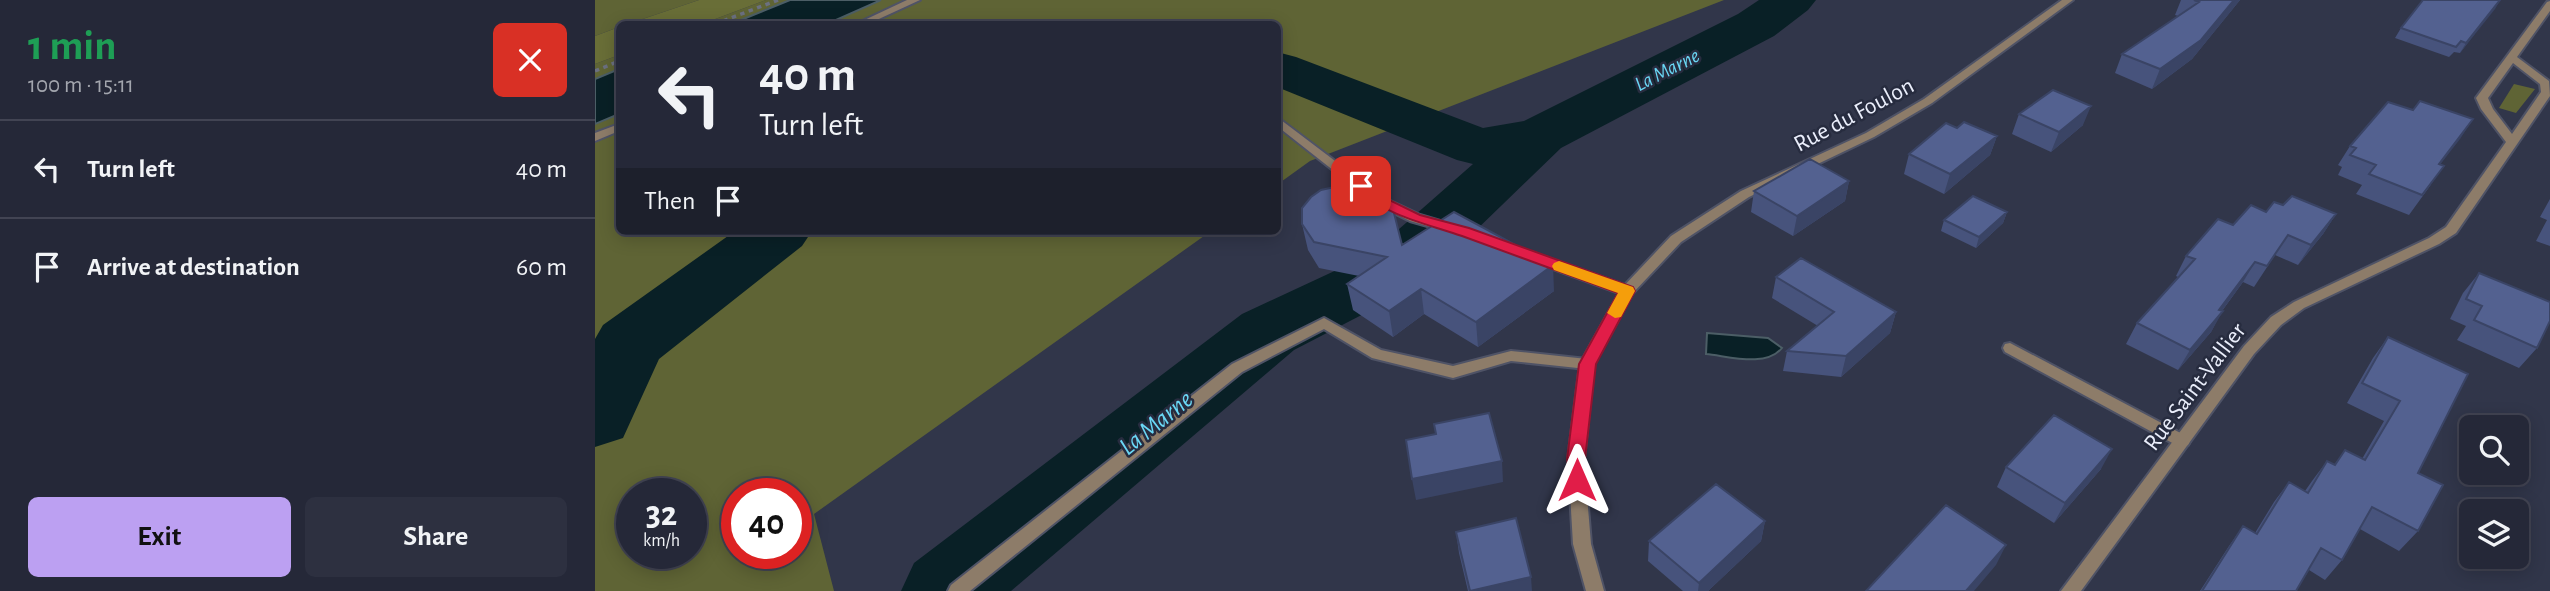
<!DOCTYPE html>
<html lang="en">
<head>
<meta charset="utf-8">
<style>
	body { margin:0; font-family:"Alegreya Sans",sans-serif; background:#2d3040; color:#f1f3f6; height:100vh; display:flex; flex-direction:column; font-size:26px; white-space:nowrap }
	* { box-sizing:border-box; margin:0 }
	p { font-size:23px; color:#a3a6ae }
	.icon { flex:none; width:38px; height:38px; fill:none; stroke:currentColor; stroke-width:2; stroke-linecap:round; stroke-linejoin:round }
	.map { position:relative; flex:1; overflow:hidden }
	.side { display:flex; flex-direction:column; background:#252838; width:595px }
	.side>* { flex:none }
	.hud { position:absolute; left:21px; top:21px; width:665px; height:214px; border-radius:10px; box-shadow:0 4px 18px #0003,0 0 0 2px #424453; background:#252838; color:#f1f3f6; overflow:hidden }
	.controls { position:absolute; left:1864px; top:415px; display:grid; gap:14px }
	.controls a { display:grid; place-items:center; width:70px; height:70px; border-radius:10px; background:#252838; box-shadow:0 4px 18px #0003,0 0 0 2px #424453; font-size:35px }
	.speed { position:absolute; left:21px; top:478px; display:flex; gap:14px; font-size:35px; font-weight:700; text-align:center }
	.speed>* { display:grid; place-content:center; width:91px; height:91px; border-radius:50%; background:#252838; box-shadow:0 4px 18px #0003,0 0 0 2px #424453; line-height:1 }
	.speed small { font-size:18px; font-weight:400 }
	.speed .limit { border:10px solid #d22; background:#fff; color:#111 }
	.pin { position:absolute; display:grid; place-items:center; width:60px; height:60px; color:#fff; margin:-30px; border-radius:14px; box-shadow:0 4px 10px #0006 }
	.me { position:absolute; width:77px; margin:-38px; rotate:0deg; stroke-linejoin:round; filter:drop-shadow(0 0 5px #0008) }
	.turn { display:flex; align-items:center; gap:24px; height:147px; padding:0 28px; font-size:32px }
	.turn .icon { width:91px; height:91px; stroke-width:2.5 }
	.turn b { display:block; font-size:49px; line-height:60px }
	.then { display:flex; align-items:center; height:66px; padding:0 28px; background:#0003; gap:14px; font-size:26px }
	.round { display:grid; place-items:center; flex:none; width:74px; height:74px; border-radius:10px; background:#2d3040 }
	.headline { display:flex; align-items:center; justify-content:space-between; height:119px; padding:0 28px }
	h1 { font-size:42px; font-weight:700; line-height:52px; color:#1e9e55 }
	.action { display:flex; gap:14px; margin-top:auto; padding:14px 28px }
	.action a { flex:1; height:80px; border-radius:10px; background:#bca0f2; color:#111; font-size:28px; font-weight:700; line-height:80px; text-align:center }
	.action a+a { background:#2d3040; color:#f1f3f6 }
	ul { padding:0; list-style:none }
	li { display:flex; align-items:center; gap:21px; height:98px; padding:0 28px; border-top:2px solid #424453 }
	li div { flex:1 }
	li b { display:block; font-size:26px }
	li em { font-style:normal }
	main { display:flex; flex:1; min-height:0 }
	.map>svg:first-child { display:block }
</style>
</head>
<body>
<main>
<section class="side">
<div class="headline"><div><h1>1 min</h1><p>100 m · 15:11</p></div><a class="round" style="background:#d93025;color:#fff"><svg class="icon" aria-label="close" viewBox="0 0 24 24"><path d="M6 6l12 12M18 6L6 18"/></svg></a></div>
<ul>
<li><svg class="icon" aria-label="left" viewBox="0 0 24 24"><path d="M17 20v-9H6M10 6l-5 5 5 5"/></svg><div><b>Turn left</b></div><em>40 m</em></li>
<li><svg class="icon" aria-label="arrive" viewBox="0 0 24 24"><path d="M6 21V4h12l-3 4 3 4H6"/></svg><div><b>Arrive at destination</b></div><em>60 m</em></li>
</ul>
<div class="action"><a>Exit</a><a>Share</a></div>
</section>
<div class="map">
<svg width="1955" height="591" viewBox="0 0 1955 591">
	<rect width="100%" height="100%" fill="#31364a"/>
	<!-- green -->
	<path fill="#5f6435" fill-rule="evenodd" d="M0 0H104L33 24H24V27L0 36Z
		M171 0H1129L715 161 683 184 682 24H107Z
		M24 55V231H616L219 514 239 591H0V64ZM37 494H96V553H37ZM142 494H201V553H142Z
		M1919 84 1940 89 1921 113 1904 108Z"/>
	<!-- forest -->
	<path fill="#696e37" d="M104 0H171L107 24H33Z
		M24 27V55L0 64V36Z"/>
	<!-- water -->
	<path fill="#092026" stroke="#4c5e66" stroke-width="2" d="M195 0H286L232 24H136Z
		M24 69V114L0 124V79Z
		M1112 333 1173 338 1187 348C1171 368 1133 356 1111 354Z"/>
	<g fill="none" stroke-linecap="round" stroke-linejoin="round">
		<!-- river -->
		<path fill="#092026" fill-rule="evenodd" d="M1164 0H1221L1213 10 1179 36 966 148 843 267 817 273 819 277 809 293 699 350 416 591H306L319 563 647 314 761 261 787 255 786 252 795 237 878 164 862 160 682 87V52L701 57 888 128 929 121 1143 14Z
			M140 231H217L207 246 64 359 28 438 0 447V339L8 325Z"/>
		<defs>
			<path id="service" d="M312 0H325L273 24H261Z
				M682 117 789 198 825 215 862 226 864 229 857 233 815 221 781 204 682 126Z
				M24 124V131L0 141V133Z
				M936 252 1037 288 1039 291 1037 294H1027L931 259 929 256 931 253Z
				M729 318 786 350 858 366 916 351 992 359 997 360 999 364 997 368 992 369 916 361 858 378 777 358 729 329 647 372 375 591H353L356 585 637 364Z
				M1415 343 1593 437 1595 441 1593 445 1587 447 1581 445 1410 352 1408 348 1410 344Z"/>
			<path id="minor" d="M1955 1V11L1922 57 1954 81 1955 96 1861 233 1844 244 1709 308 1686 325 1659 354 1486 591H1466L1649 346 1676 317 1699 302 1834 238 1851 227 1911 142 1886 109 1881 98 1952 2ZM1918 63 1945 84 1946 92 1917 134 1898 109 1893 98Z"/>
			<path id="tertiary" d="M1467 0H1478L1337 103 1279 137 1154 197 1086 242 1037 294 999 364 989 459 996 544 1009 591H991L978 544 973 459 985 364 1027 288 1076 236 1146 191 1271 133 1329 99Z"/>
		</defs>
		<!-- service casing -->
		<use href="#service" stroke="#4f5366" stroke-width="4"/>
		<!-- minor casing -->
		<use href="#minor" stroke="#4f5366" stroke-width="4"/>
		<!-- tertiary casing -->
		<use href="#tertiary" stroke="#4f5366" stroke-width="4"/>
		<!-- path -->
		<path stroke="#6b7081" stroke-width="3.5" stroke-dasharray="4.5 4.5" stroke-linecap="butt" d="M120 24 183 0
			M0 71 24 61"/>
		<!-- service -->
		<use href="#service" fill="#8d7c69" fill-rule="evenodd"/>
		<!-- minor -->
		<use href="#minor" fill="#8d7c69" fill-rule="evenodd"/>
		<!-- tertiary -->
		<use href="#tertiary" fill="#8d7c69" fill-rule="evenodd"/>
	</g>
	<!-- wall -->
	<path fill="#47537c" d="M1586 0H1645L1597 59 1557 89 1520 73 1527 54 1583 16 1580 15Z
		M1905 0 1865 53 1859 52 1854 57 1800 38 1806 28Z
		M1818 110 1878 119 1845 164 1835 186 1814 215 1761 194 1767 185 1743 175 1747 167 1743 165 1755 146Z
		M1424 114 1488 125 1456 152 1417 134Z
		M1402 136 1395 155 1349 194 1309 174 1314 154Z
		M1254 181 1250 201 1198 236 1156 212 1159 191Z
		M1955 199V246L1941 241 1952 220 1945 217Z
		M1688 205 1741 214 1728 234 1703 265 1680 255 1659 287 1648 282 1627 311 1616 332 1583 370 1531 344 1542 323 1583 277 1581 276 1591 256 1638 225Z
		M1412 212 1408 223 1381 248 1346 231 1349 220Z
		M707 224 807 245 959 291 883 347 829 314 798 337 758 310 752 284 764 276 724 268 713 250Z
		M1884 273 1942 348 1924 368 1862 340 1871 326 1855 319 1868 293Z
		M1181 277 1301 312 1295 333 1246 377 1188 371 1192 351 1223 326 1177 298Z
		M1793 337 1823 473V531L1804 551 1765 529 1747 560 1730 580 1714 570 1701 591H1605L1634 546 1648 526 1660 533 1679 502 1694 482 1710 491 1717 481 1732 461 1739 465 1750 450 1767 459 1789 421 1752 403 1778 358Z
		M1411 467 1506 469 1459 523 1402 487Z
		M1170 521 1166 541 1113 591H1088L1053 561 1054 541Z
		M861 532 937 591H873L864 553Z"/>
	<!-- shaded-wall -->
	<path fill="#3a4465" d="M1639 0H1645L1597 59 1557 89 1565 69Z
		M1905 0 1900 9 1865 53 1871 43Z
		M1496 106 1488 125 1456 152 1464 132Z
		M1878 119 1865 139 1830 184 1844 164Z
		M1402 136 1395 155 1349 194 1355 174Z
		M1254 181 1250 201 1198 236 1202 216Z
		M1412 212 1408 223 1381 248 1384 237Z
		M1741 214 1728 234 1703 265 1716 245Z
		M1660 262 1648 282 1621 319 1628 311 1616 332 1583 370 1595 350Z
		M958 265 959 291 883 347 881 322Z
		M826 289 829 314 798 337 794 311Z
		M1301 312 1295 333 1246 377 1251 356Z
		M1517 449 1506 469 1459 523 1470 503Z
		M907 461 908 482 821 500 817 479Z
		M1170 521 1166 541 1113 591H1103L1104 583Z
		M1411 545 1401 565 1379 591H1371Z
		M936 577 937 591H878Z"/>
	<!-- building -->
	<path fill="#536190" stroke="#3a4465" stroke-width="2" d="M1599 0H1639L1606 40 1565 69 1527 54 1604 2Z
		M1828 0H1905L1871 43 1866 41 1861 47 1806 28Z
		M1458 90 1496 106 1464 132 1424 114Z
		M1825 101 1878 119 1844 164 1849 166 1827 195 1774 174 1781 165 1755 155 1761 148 1755 146 1793 102 1818 110Z
		M1369 122 1402 136 1355 174 1314 154 1351 123 1362 128Z
		M1215 159 1254 181 1202 216 1159 191Z
		M757 183 785 189 796 201 807 245 859 212 958 265 881 322 826 289 794 311 752 284 792 257 719 242 707 224V208L716 197 726 190Z
		M1378 196 1412 212 1384 237 1349 220Z
		M1697 196 1741 214 1716 245 1693 235 1672 266 1660 262 1624 310 1628 311 1595 350 1542 323 1600 259 1591 256 1623 219 1638 225 1656 205 1671 212 1679 202 1688 205Z
		M1206 258 1301 312 1251 356 1192 351 1239 312 1181 277Z
		M1884 273 1955 302V321L1942 348 1879 320 1887 306 1871 299Z
		M1793 337 1873 374 1823 473 1848 485 1823 531 1777 507 1747 560 1726 548 1701 591H1607L1648 526 1662 534 1694 482 1713 493 1732 461 1740 465 1750 450 1770 460 1805 401 1767 383Z
		M894 413 907 461 817 479 811 440 841 434 839 424Z
		M1459 415 1517 449 1470 503 1411 467Z
		M1121 484 1170 521 1104 583 1054 541Z
		M1351 505 1411 545 1371 591H1271Z
		M921 518 936 577 875 591 861 532Z"/>
	<!-- route -->
	<path fill="#e11d48" stroke="#92132f" stroke-width="2" d="M766 182 790 198 825 215 874 228 1038 287 1040 291 1001 364 990 459 992 480 989 486 982 488 976 486 972 459 984 364 1023 293C971 274 919 255 867 236 826 222 797 218 761 189L759 186Z"/>
	<!-- slow -->
	<path fill="#f59e0b" d="M964 261 1038 287 1040 291 1026 317 1020 318 1012 313 1023 293 959 270 957 266 959 263Z"/>
	<g text-anchor="middle" dominant-baseline="central" stroke-width="5" stroke-linejoin="round" paint-order="stroke">
		<!-- far-water labels -->
		<g font-size="21" font-style="italic" fill="#6ad7f5" stroke="#272c3f">
			<text transform="translate(1072 70) rotate(-27)">La Marne</text>
		</g>
		<!-- street labels -->
		<g font-size="24" fill="#eaeefb" stroke="#272c3f">
			<text transform="translate(1259 115) rotate(-28)">Rue du Foulon</text>
			<text transform="translate(1600 387) rotate(-53)">Rue Saint-Vallier</text>
		</g>
		<!-- water labels -->
		<g font-size="26" font-style="italic" fill="#6ad7f5" stroke="#272c3f">
			<text transform="translate(561 423) rotate(-39)">La Marne</text>
		</g>
	</g>
</svg>
<div class="controls">
<a><svg class="icon" aria-label="search" viewBox="0 0 24 24"><circle cx="10" cy="10" r="6"/><path d="M15 15l6 6"/></svg></a>
<a><svg class="icon" aria-label="layers" viewBox="0 0 24 24"><path d="M12 4l9 5-9 5-9-5zM3 14l9 5 9-5"/></svg></a>
</div>
<div class="speed"><div>32<small>km/h</small></div><div class="limit">40</div></div>
<div class="pin" style="left:766px;top:186px;background:#d93025"><svg class="icon" aria-label="arrive" viewBox="0 0 24 24"><path d="M6 21V4h12l-3 4 3 4H6"/></svg></div>
<svg class="me" style="left:982px;top:480px" viewBox="-20 -20 40 40"><path d="M0-17L14 15 0 8-14 15z" fill="#e11d48" stroke="#fff" stroke-width="4"/></svg>
<div class="hud">
<div class="turn"><svg class="icon" aria-label="left" viewBox="0 0 24 24"><path d="M17 20v-9H6M10 6l-5 5 5 5"/></svg><div><b>40 m</b>Turn left</div></div>
<div class="then">Then<svg class="icon" aria-label="arrive" viewBox="0 0 24 24"><path d="M6 21V4h12l-3 4 3 4H6"/></svg></div>
</div>
</div>
</main>
</body>
</html>
